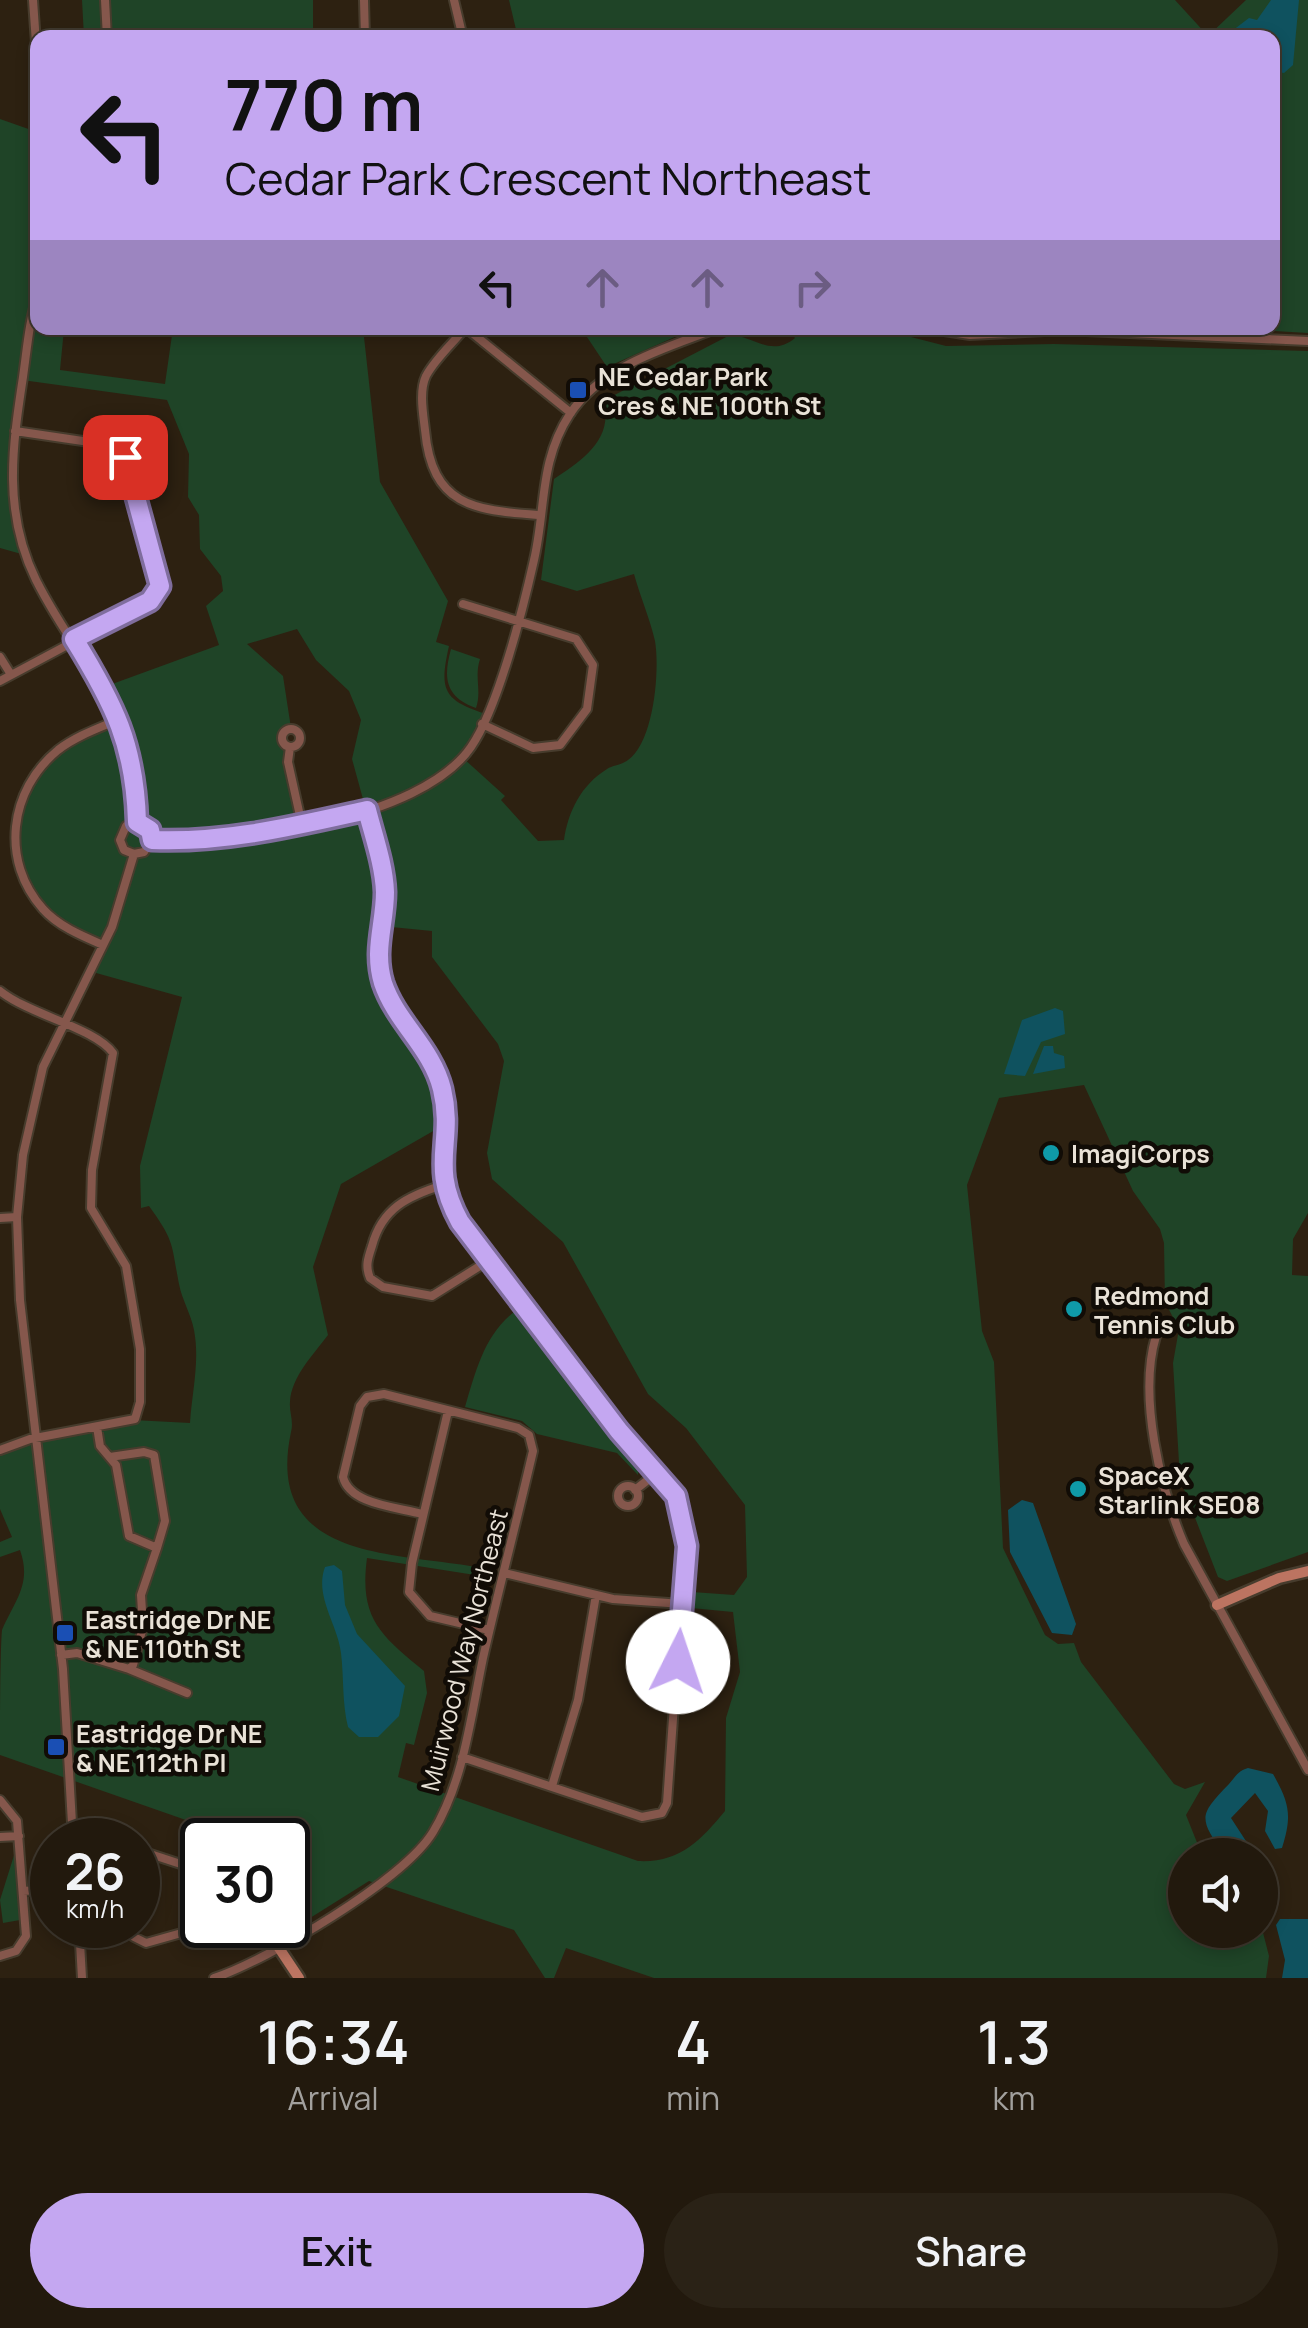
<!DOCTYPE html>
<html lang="en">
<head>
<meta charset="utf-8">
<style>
	body { margin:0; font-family:Manrope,sans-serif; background:#2a2216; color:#f1f3f6; height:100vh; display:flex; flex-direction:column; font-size:38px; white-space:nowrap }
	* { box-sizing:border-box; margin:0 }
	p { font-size:32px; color:#a2a09d }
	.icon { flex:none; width:55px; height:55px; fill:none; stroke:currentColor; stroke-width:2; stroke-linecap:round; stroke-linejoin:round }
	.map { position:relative; height:1978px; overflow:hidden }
	.sheet { display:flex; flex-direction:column; background:#22190d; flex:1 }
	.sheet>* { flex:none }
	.guide { position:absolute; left:30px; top:30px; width:1250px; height:305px; border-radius:20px; box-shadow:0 5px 15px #0003,0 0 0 2px #3f382e; background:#c4a7f1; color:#111; overflow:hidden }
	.fabs { position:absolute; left:1168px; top:1838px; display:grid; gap:20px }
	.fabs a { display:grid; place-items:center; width:110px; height:110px; border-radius:50%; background:#22190d; box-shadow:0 5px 15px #0003,0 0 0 2px #3f382e; font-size:50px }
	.speed { position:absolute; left:30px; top:1818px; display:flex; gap:20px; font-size:50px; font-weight:700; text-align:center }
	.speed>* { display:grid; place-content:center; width:130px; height:130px; border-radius:50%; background:#22190d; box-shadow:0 5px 15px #0003,0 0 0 2px #3f382e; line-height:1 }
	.speed small { font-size:25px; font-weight:400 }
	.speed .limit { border:5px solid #111; border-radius:15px; background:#fff; color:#111 }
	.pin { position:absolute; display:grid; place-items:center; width:85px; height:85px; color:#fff; margin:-42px; border-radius:20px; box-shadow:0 5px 15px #0006 }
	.me { position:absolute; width:110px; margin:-55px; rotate:4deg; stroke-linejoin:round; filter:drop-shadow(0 0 8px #0008) }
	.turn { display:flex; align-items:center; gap:35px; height:210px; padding:0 30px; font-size:45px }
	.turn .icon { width:130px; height:130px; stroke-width:2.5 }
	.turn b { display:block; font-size:70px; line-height:85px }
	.lanes { display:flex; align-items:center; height:95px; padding:0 30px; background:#0003; justify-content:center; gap:50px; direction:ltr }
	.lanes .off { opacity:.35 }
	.eta { display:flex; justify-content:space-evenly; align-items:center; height:170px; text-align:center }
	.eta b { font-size:60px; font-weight:600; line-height:70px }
	.primary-button { display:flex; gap:20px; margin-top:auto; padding:20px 30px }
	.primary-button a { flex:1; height:115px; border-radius:60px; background:#c4a7f1; color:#111; font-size:40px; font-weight:600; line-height:115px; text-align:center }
	.primary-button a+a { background:#2a2216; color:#f1f3f6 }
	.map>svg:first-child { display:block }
</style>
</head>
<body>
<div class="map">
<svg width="1308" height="1978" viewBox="0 0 1308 1978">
	<rect width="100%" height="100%" fill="#2d2111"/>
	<!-- green -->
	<path fill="#1f4427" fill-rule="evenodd" d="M82 0H313V37H84Z
		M509 0H1175L1208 36 1246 0H1308V333L1226 328H1272V38H518Z
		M0 119 37 132 38 328H90L64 329 60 370 165 384 173 328H363L380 482 448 601 436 642 449 646C439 690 443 700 486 714L463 758 505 796 501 800 538 841 564 840C568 812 581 785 607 769 613 765 622 765 628 760 654 742 660 670 655 641 650 619 640 596 634 574L577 591 541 580 554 479C581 461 615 439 603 401L730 335C755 336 771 358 795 338L787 328H876L946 346 1054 344 1308 351V1213L1293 1239 1292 1275 1308 1276V1552L1227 1581 1218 1577 1180 1479 1173 1363 1179 1329 1165 1302 1164 1243 1160 1229 1133 1191 1084 1085 999 1098 967 1185 982 1331 994 1362 1003 1548 1045 1635 1058 1644 1074 1643 1081 1662 1174 1784 1185 1789 1205 1782 1186 1815 1202 1855H1185V1930H1260V1921L1269 1956 1266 1978H654L566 1948 554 1978H545L514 1930 369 1881 283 1935 277 1925H288V1840H243L0 1755C0 1728 0 1651 2 1630 15 1600 32 1584 20 1550L0 1557V1542L12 1537 0 1509V1450L133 1420 190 1423C192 1392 200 1361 194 1330 191 1314 182 1300 179 1284 171 1243 175 1242 149 1206L141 1208 140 1166 182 997 89 971 102 945C77 932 50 920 34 897 0 847 20 789 58 751 73 736 101 728 120 719L104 687 219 645 206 606 223 591 221 576 200 549 199 515 188 497 189 454 167 400 22 380 10 466 25 555 0 548ZM297 629 316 660 349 691 361 720 352 759 366 810 302 824 290 747 282 739 291 728 283 676 247 644ZM371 925 432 931V957L498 1044 504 1061 487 1153 492 1179 563 1242 648 1394 686 1428 745 1505 747 1577 734 1595 692 1592 691 1608 733 1612 740 1672 726 1718 725 1811C700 1841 680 1863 638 1861L398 1777 406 1743 414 1745 427 1693 424 1671C380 1635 359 1618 367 1558L494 1578 496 1571C410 1550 262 1569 291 1432 294 1421 289 1412 290 1402 291 1377 314 1354 328 1335L313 1267 341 1184 435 1130C439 1046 361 1011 371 925Z
		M581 328H695L607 367Z
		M451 649 480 659C474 677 482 691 476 708 445 697 443 678 451 649Z
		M518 1309 606 1428 639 1463 638 1475 617 1453 537 1434 522 1421 465 1407C476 1370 485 1332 518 1309Z
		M16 1849 20 1920 3 1923 0 1900Z"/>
	<!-- water -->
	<path fill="#0f525f" d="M1271 0H1299L1293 65 1284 73 1273 71 1272 38 1224 37 1249 18 1257 20Z
		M1055 1008 1063 1011 1065 1034 1041 1042 1025 1076 1004 1074 1022 1020Z
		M1044 1046H1053L1054 1053 1064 1056 1065 1068 1033 1074Z
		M1022 1500 1033 1503 1076 1624 1072 1635 1052 1633 1010 1552 1008 1510Z
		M334 1565 342 1571 345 1605 357 1634 405 1686 399 1716 378 1737H359L348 1727C342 1703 344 1678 341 1653 338 1625 314 1596 325 1567Z
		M1248 1768 1273 1774C1290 1804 1292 1816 1282 1848L1275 1849 1265 1831 1268 1811 1255 1793 1231 1818 1255 1855H1224C1199 1818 1198 1816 1229 1784 1236 1776 1238 1771 1248 1768Z
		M1280 1919H1308V1978H1282L1285 1960 1276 1925Z"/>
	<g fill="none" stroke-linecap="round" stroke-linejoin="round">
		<defs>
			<path id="street" d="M33 0 38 72
				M105 0 107 38
				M364 0 365 38
				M454 0 463 38
				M38 294C29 321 27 349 23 377 12 448 3 513 36 580 85 677 135 699 137 822
				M108 328 114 331 123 328
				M465 328C453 343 435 359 426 376 419 391 423 413 425 430 432 506 473 510 538 515
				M466 328 571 413
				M925 328 970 335 1064 330 1308 341
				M463 604 576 639 593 665 587 709 560 745 533 748 482 724
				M0 657 10 673
				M0 681 150 601 160 586 125 457 103 444 15 431
				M282 738a9 9 0 1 1 18 0a9 9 0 1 1-18 0Z
				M290 747 288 762 302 825
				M367 811C374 837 384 865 385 892 385 924 372 951 383 983 397 1022 432 1048 442 1089 454 1141 429 1168 461 1222 514 1290 563 1360 616 1427 645 1464 678 1487 686 1536L667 1803 662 1813 642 1817 462 1757
				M152 839C236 844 420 821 471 747 498 708 523 609 534 560 546 509 539 461 570 414 602 365 667 348 718 328
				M134 854 124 850 120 840 126 826 142 823 152 839
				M134 854 144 852 152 839
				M103 945C82 936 58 926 43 909 0 861 9 790 58 750 76 736 99 728 120 719
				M0 991C30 1015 95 1028 113 1053L92 1170 91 1208 126 1266 140 1349V1402L135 1419 30 1439 0 1450
				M443 1185C408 1196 382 1208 372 1246 368 1258 365 1266 370 1278L383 1287 432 1296 491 1259
				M0 1218 17 1217
				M1156 1336C1138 1396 1160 1488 1184 1544L1308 1770
				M448 1411 412 1563 409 1592 430 1616 489 1630
				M110 1457 144 1452 154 1455 165 1521 157 1548
				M618 1496a10 10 0 1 1 20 0a10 10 0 1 1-20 0Z
				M635 1490 658 1472
				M504 1573 613 1599 682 1604
				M61 1655 77 1653 129 1669 133 1665 143 1627 141 1595 157 1548 129 1536 116 1465 100 1446 97 1427
				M129 1669 187 1693
				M552 1786 578 1700 596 1595
				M0 1800 17 1821 26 1936 16 1951 0 1956
				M0 1837 19 1836
				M73 1840 63 1669 20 1300 17 1217 23 1155 43 1067 112 927 134 854
				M138 1850 202 1871
				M23 1891 52 1889
				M79 1925 82 1978
				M131 1925 134 1937 146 1943 210 1925
				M214 1978C268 1960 404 1880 433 1832 464 1781 471 1715 483 1658 499 1588 517 1520 533 1451L529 1435 518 1428 384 1394 367 1397 360 1406 343 1477C350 1505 398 1507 422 1514"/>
			<path id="secondary" d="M1217 1605 1279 1578 1308 1571
				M279 1948 299 1978"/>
		</defs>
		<!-- street casing -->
		<use href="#street" stroke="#473c2d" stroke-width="12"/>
		<!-- secondary casing -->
		<use href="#secondary" stroke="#473c2d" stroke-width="15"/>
		<!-- street -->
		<use href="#street" stroke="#85574c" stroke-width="8"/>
		<!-- secondary -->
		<use href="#secondary" stroke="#bc7461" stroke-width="10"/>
	</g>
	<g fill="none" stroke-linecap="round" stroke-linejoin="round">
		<defs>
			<path id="route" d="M125 457 160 586 150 601 74 639C114 704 135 745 137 822L150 830 152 840C226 843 295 826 367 810 374 837 384 865 385 892 385 924 373 950 383 983 396 1022 432 1048 442 1089 455 1143 428 1164 460 1222L619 1431 676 1496 687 1546 678 1662"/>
		</defs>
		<!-- route casing -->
		<use href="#route" stroke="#7f6d9d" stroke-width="25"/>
		<!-- route -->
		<use href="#route" stroke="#c4a7f1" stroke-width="18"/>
	</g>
	<!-- markers -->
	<g fill="#1a4fb4" stroke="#110c06" stroke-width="4">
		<rect x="568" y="380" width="20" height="20" rx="5"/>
		<rect x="55" y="1623" width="20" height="20" rx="5"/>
		<rect x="46" y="1737" width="20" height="20" rx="5"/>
	</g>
	<g fill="#0f9aa8" stroke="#110c06" stroke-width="4">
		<circle cx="1051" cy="1153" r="10"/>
		<circle cx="1074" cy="1309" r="10"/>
		<circle cx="1078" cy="1489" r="10"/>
	</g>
	<g text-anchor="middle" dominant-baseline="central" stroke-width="9" stroke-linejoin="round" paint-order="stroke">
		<!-- poi labels -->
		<g font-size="25" font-weight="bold" fill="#e9e2d7" stroke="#110c06" text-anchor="start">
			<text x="598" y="376">NE Cedar Park<tspan x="598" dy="29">Cres &amp; NE 100th St</tspan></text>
			<text x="1071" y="1153">ImagiCorps</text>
			<text x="1094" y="1295">Redmond<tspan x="1094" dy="29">Tennis Club</tspan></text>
			<text x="1098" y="1475">SpaceX<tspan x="1098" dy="29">Starlink SE08</tspan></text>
			<text x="85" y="1619">Eastridge Dr NE<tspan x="85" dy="29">&amp; NE 110th St</tspan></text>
			<text x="76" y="1733">Eastridge Dr NE<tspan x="76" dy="29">&amp; NE 112th Pl</tspan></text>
		</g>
		<!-- street labels -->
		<g font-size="25" fill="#e9e2d7" stroke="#110c06">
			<text transform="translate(464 1650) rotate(-76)">Muirwood Way Northeast</text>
		</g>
	</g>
</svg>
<div class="fabs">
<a><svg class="icon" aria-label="sound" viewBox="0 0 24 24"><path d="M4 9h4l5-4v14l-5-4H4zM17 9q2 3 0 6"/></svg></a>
</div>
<div class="speed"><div>26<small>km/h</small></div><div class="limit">30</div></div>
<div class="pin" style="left:125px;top:457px;background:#d93025"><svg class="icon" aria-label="arrive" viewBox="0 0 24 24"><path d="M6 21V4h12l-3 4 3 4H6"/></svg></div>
<svg class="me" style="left:678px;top:1662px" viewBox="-20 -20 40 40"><circle r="19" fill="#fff"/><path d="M0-13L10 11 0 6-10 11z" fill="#c4a7f1"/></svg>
<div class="guide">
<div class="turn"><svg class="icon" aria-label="left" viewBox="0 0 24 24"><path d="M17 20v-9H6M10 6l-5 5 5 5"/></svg><div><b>770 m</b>Cedar Park Crescent Northeast</div></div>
<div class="lanes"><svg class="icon" aria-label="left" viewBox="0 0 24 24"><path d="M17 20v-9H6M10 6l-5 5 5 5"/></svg><svg class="icon off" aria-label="ahead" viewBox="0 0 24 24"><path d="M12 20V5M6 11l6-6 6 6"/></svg><svg class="icon off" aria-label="ahead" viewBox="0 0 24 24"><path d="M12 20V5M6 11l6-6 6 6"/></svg><svg class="icon off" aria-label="right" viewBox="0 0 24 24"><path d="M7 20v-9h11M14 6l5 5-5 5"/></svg></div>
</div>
</div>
<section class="sheet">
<div class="eta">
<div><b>16:34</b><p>Arrival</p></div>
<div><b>4</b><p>min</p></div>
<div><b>1.3</b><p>km</p></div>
</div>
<div class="primary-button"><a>Exit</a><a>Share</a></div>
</section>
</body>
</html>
